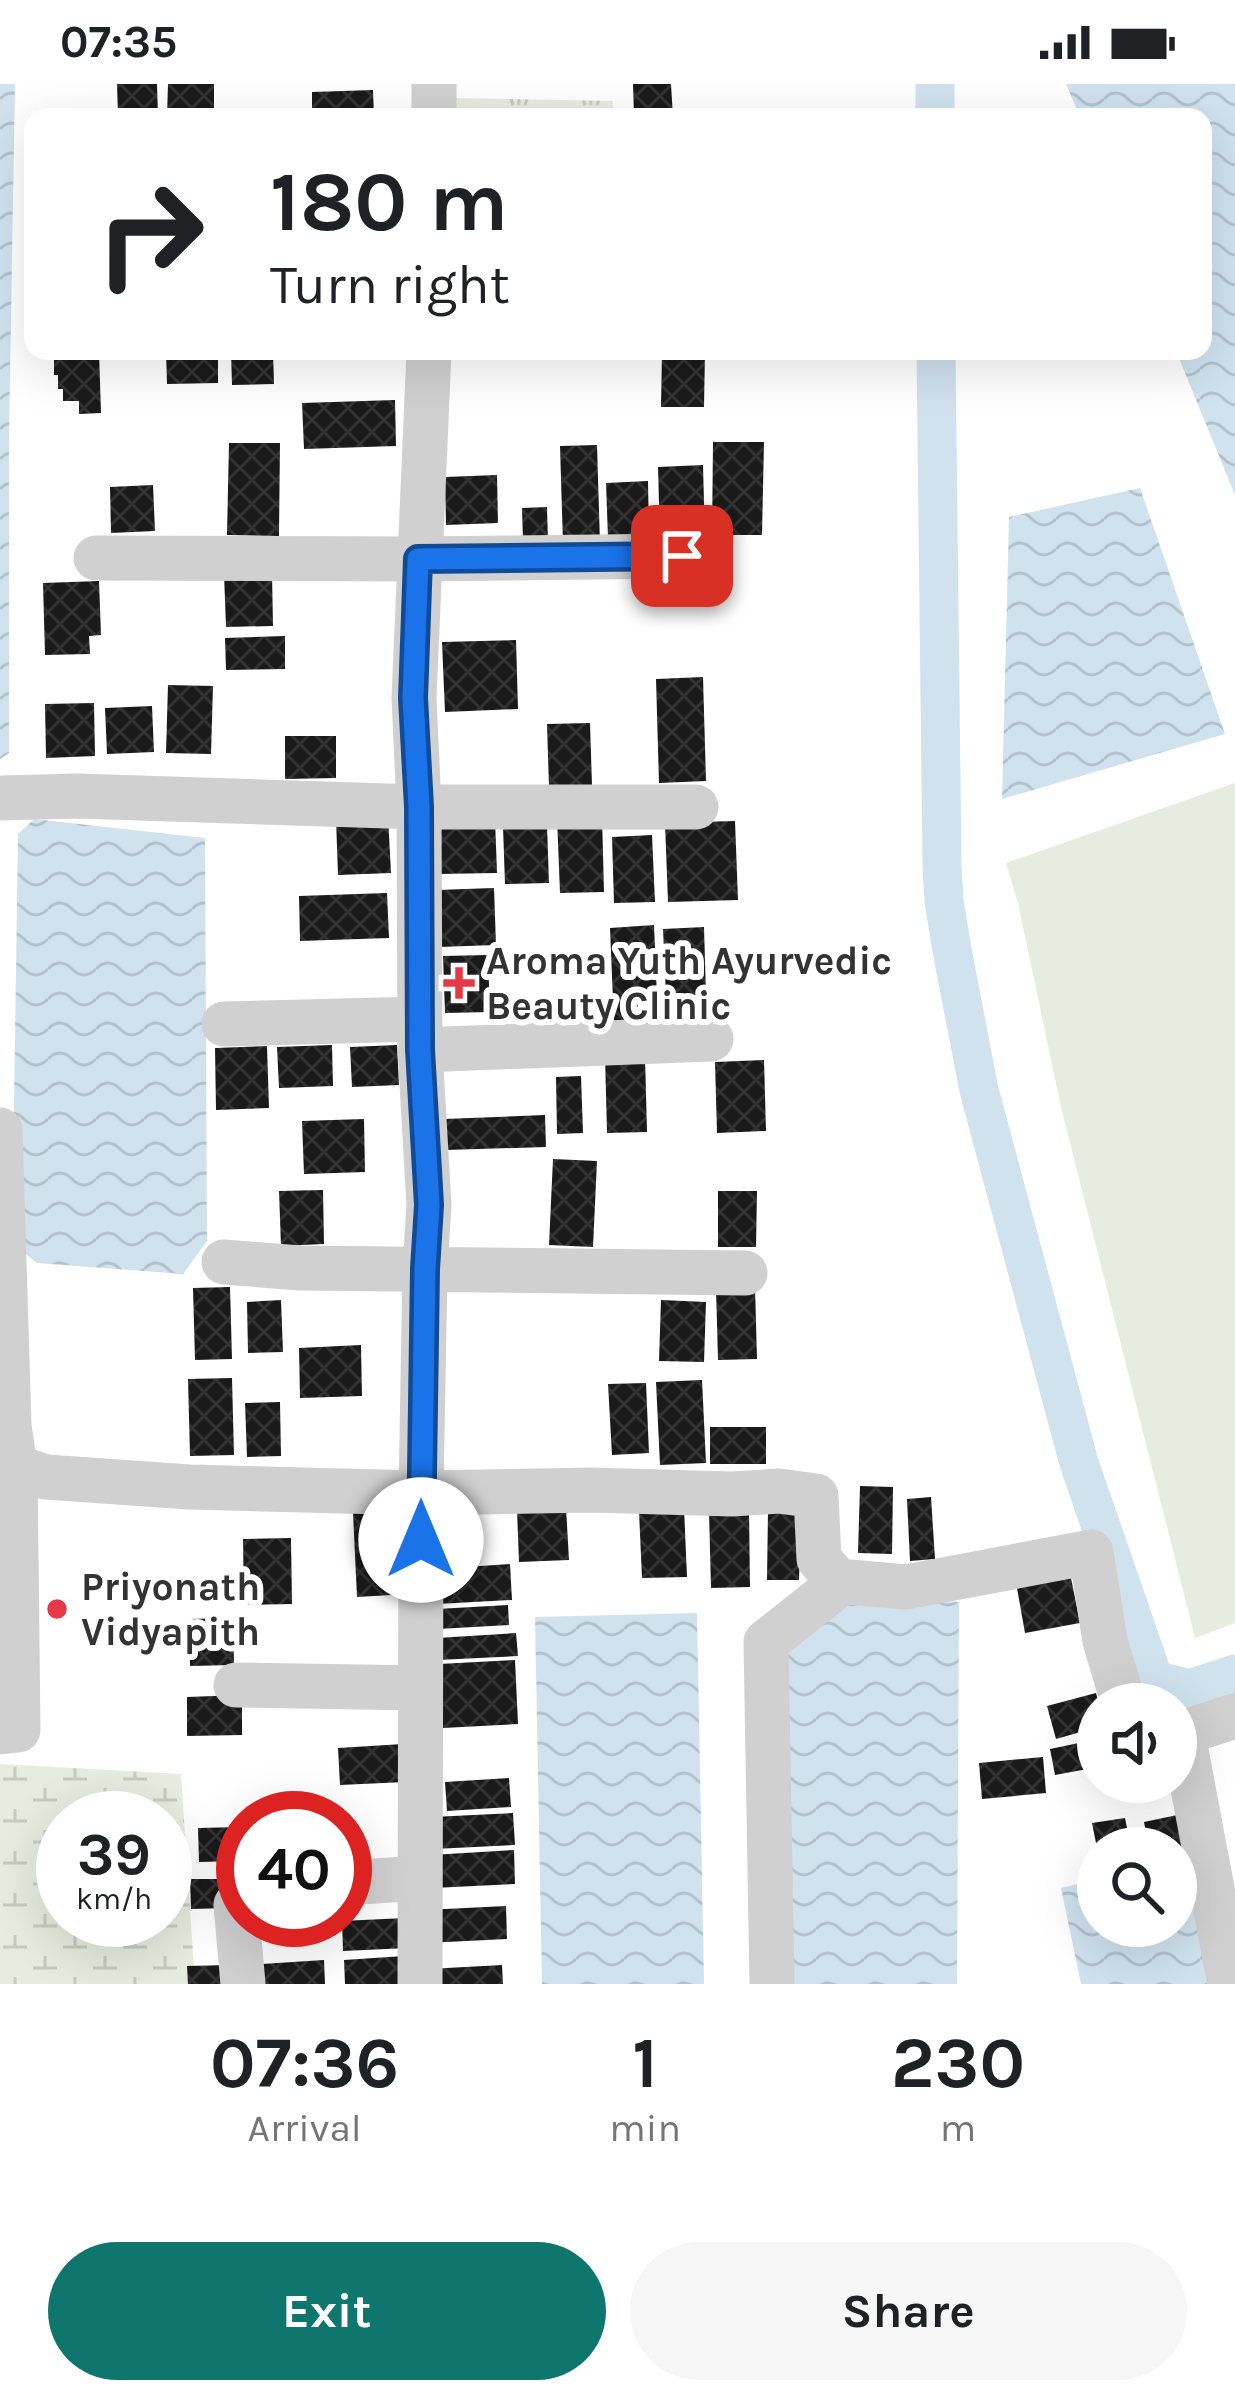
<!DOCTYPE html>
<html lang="en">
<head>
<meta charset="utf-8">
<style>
	body { margin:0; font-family:Karla,sans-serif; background:#f6f6f6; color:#202124; height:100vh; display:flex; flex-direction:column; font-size:45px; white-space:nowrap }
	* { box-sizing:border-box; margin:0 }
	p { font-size:39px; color:#757577 }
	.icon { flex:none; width:66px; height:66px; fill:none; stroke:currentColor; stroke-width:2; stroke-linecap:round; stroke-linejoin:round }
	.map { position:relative; height:1900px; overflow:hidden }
	.drawer { display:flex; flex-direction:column; background:#fff; flex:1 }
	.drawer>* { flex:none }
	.guide { position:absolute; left:24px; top:24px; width:1188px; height:252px; border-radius:24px; box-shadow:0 12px 48px #0002; background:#fff; color:#202124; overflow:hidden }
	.tools { position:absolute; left:1077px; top:1599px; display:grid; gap:24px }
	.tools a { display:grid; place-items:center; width:120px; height:120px; border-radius:50%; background:#fff; box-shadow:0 12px 48px #0002; font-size:60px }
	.speed { position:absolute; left:36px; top:1707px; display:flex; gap:24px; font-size:60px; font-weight:700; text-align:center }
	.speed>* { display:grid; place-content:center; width:156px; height:156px; border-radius:50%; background:#fff; box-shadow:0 12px 48px #0002; line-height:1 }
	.speed small { font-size:30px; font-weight:400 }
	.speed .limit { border:18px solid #d22; background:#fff; color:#111 }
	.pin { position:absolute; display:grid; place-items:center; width:102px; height:102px; color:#fff; margin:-51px; border-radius:24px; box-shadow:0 6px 18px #0006 }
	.me { position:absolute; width:132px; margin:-66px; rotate:0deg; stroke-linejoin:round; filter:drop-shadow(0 0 9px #0008) }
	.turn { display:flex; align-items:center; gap:42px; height:252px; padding:0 48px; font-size:54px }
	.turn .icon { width:156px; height:156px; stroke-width:2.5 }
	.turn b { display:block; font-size:84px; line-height:102px }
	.eta { display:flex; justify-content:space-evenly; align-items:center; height:204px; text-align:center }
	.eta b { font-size:72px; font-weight:700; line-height:84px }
	.button { display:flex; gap:24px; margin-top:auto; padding:24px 48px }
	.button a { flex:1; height:138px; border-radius:72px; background:#0f766e; color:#fff; font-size:48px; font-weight:700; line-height:138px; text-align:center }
	.button a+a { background:#f6f6f6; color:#202124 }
	.status { display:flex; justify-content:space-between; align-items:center; height:84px; padding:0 60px; background:#fff; direction:ltr }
	.status svg { height:33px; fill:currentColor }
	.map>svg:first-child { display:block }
</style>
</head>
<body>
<div class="status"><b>07:35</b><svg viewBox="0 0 49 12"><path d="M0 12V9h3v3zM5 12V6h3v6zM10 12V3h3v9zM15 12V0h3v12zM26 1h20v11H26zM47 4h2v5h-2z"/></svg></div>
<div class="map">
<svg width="1235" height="1900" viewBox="0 0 1235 1900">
	<defs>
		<pattern id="wetland-marsh" width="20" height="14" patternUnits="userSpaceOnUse" patternTransform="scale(3)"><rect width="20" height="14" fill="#e6ecdf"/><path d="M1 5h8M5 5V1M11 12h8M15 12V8" fill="none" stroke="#c6cbc0"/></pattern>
		<pattern id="park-tufts" width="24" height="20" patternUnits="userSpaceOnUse" patternTransform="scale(3)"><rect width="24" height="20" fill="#e6ecdf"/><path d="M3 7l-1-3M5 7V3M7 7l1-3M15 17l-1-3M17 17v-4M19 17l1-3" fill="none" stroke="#c6cbc0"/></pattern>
		<pattern id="water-waves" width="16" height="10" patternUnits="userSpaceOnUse" patternTransform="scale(3)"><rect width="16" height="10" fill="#cfe2ee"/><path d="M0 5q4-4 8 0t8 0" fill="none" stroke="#b2c2cd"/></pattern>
		<pattern id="building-cross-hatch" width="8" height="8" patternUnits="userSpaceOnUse" patternTransform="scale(3)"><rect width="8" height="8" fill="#1a1a1a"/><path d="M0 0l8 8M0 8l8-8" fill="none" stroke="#333"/></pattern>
	</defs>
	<rect width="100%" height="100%" fill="#fff"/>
	<!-- grass -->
	<path fill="#e6ecdf" d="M1235 699V1539L1195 1554 1061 1023 1018 819 1006 779Z"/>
	<!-- wetland -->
	<path fill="url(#wetland-marsh)" fill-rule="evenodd" d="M0 1680 181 1690 195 1900H0ZM63 1734H165V1836H63Z"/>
	<!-- park -->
	<path fill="url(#park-tufts)" d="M451 14 613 17V33H451Z"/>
	<!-- water -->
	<path fill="url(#water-waves)" d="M0 0H15L9 351V669L0 675Z
		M1066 0H1235V411L1176 267H1203V33H1080Z
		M1140 404 1225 650 1002 715 1009 433Z
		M34 735 205 754 207 1157 183 1190 37 1179 12 1159 18 750Z
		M845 1509 959 1518 957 1900H772L765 1550Z
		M697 1529 704 1900H542L535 1533Z
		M1197 1786 1221 1900H1081L1061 1804 1098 1795V1842H1176V1791Z"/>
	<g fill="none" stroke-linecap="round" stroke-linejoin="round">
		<!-- canal -->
		<path stroke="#cfe2ee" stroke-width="39" d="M935 0V33
			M936 267 942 782 944 817 952 866 979 1006 1079 1379 1154 1596 1189 1605 1235 1590"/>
	</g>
	<!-- building -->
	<path fill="url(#building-cross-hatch)" d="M117 0H157L158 33H118Z
		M168 0H214V33H167Z
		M633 0H671L673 33H634Z
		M373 6 374 33H312V8Z
		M54 267H99L101 329 79 330V317H63V305H58V291H54Z
		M166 267H218V299L167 300Z
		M231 267H273L274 300 232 301Z
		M662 267H705L704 323H661Z
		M395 316 396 362 304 365 302 319Z
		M713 358H764L762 451H712Z
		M229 359H280L279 452 227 451Z
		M597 361 600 459 563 460 560 362Z
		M703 381 705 454 660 455 658 383Z
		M497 391 498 439 446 441 445 393Z
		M648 397 649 452 608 454 606 399Z
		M153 401 155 447 111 449 110 403Z
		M547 423 548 459H523L522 424Z
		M272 489 273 542 226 543 224 490Z
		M99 497 101 551 89 552 90 570 45 571 43 499Z
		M285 552V585L226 586 225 554Z
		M516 556 518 625 445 628 442 558Z
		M703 593 706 697 659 699 656 595Z
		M168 601 213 602 211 670 166 669Z
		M94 619 95 672 46 674 45 620Z
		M152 622 154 668 107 670 105 624Z
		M590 639 592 701 549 703 547 640Z
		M285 652H336V694L285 695Z
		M602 731 604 808 560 809 557 734Z
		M388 732 391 789 338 791 336 735Z
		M495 734 497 789 439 790 438 737Z
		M735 737 738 816 668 818 665 739Z
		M547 741 549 799 505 800 503 743Z
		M652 751 655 818 614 819 612 753Z
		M494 804 496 861 439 863 437 806Z
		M387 809 389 854 300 857 299 812Z
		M654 841 658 937 614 940 610 844Z
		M704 843 706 911 666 912 663 845Z
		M488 871 490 928 445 929 443 872Z
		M332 961 333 1002 279 1004 277 963Z
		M397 961 399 1001 352 1003 350 963Z
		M267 962 269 1024 216 1026 215 964Z
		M645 972 647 1048 607 1049 605 973Z
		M764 976 766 1047 717 1049 715 978Z
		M581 992 583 1049 557 1050 556 993Z
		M545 1031 546 1063 445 1066 444 1035Z
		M364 1035 365 1088 304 1090 302 1037Z
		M553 1075 597 1077 593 1163 549 1161Z
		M323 1106 324 1160 281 1162 279 1107Z
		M718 1107H757L756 1163H718Z
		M230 1203 232 1275 195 1276 193 1204Z
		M755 1203 757 1275 718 1276 716 1205Z
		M281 1216 283 1268 248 1269 247 1218Z
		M661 1216 706 1218 704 1278 659 1277Z
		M361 1261 362 1312 300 1314 299 1264Z
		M232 1294 234 1371 190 1372 188 1295Z
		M702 1296 706 1379 660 1381 656 1298Z
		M646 1299 649 1369 612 1371 608 1300Z
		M280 1318 281 1372 247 1373 245 1319Z
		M710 1343H766V1380H710Z
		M860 1402 893 1403 892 1470 858 1469Z
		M931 1413 935 1475 910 1477 907 1415Z
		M566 1423 569 1476 519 1478 517 1426Z
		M684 1424 687 1493 642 1494 639 1427Z
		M404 1425 408 1510 357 1513 353 1428Z
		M749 1425 750 1503 711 1504 709 1427Z
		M768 1426 801 1427 799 1496H767Z
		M291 1454 292 1520 244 1521 243 1455Z
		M510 1480 512 1516 437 1520 436 1485Z
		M1071 1494 1080 1539 1025 1549 1017 1504Z
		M508 1521 509 1541 438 1545 437 1525Z
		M233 1534 234 1581 190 1582 189 1535Z
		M516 1549 518 1572 438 1576 437 1554Z
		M515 1576 518 1640 443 1644 439 1580Z
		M1096 1609 1099 1620 1098 1643 1056 1655 1047 1622Z
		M242 1611V1651L187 1652V1613Z
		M1098 1655V1683L1055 1691 1050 1665Z
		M403 1660 405 1698 340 1701 338 1664Z
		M1043 1673 1046 1709 982 1715 979 1679Z
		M509 1694 511 1723 447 1727 445 1698Z
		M513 1729 515 1761 434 1765 432 1733Z
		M1187 1729 1198 1780 1176 1785V1764H1149L1144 1738Z
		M1125 1734 1131 1764H1097L1092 1739Z
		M240 1743V1777L199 1778 198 1744Z
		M514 1766 515 1800 433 1804 431 1771Z
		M190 1795H228L229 1824 191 1825Z
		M506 1822 507 1855 426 1859 425 1826Z
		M405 1834 407 1864 343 1867 342 1837Z
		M265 1836H320V1843L265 1845Z
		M404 1872 406 1900H345L344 1876Z
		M324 1876 325 1900H263L262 1880Z
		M230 1881V1900H188L187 1882Z
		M502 1881 503 1900H429L428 1885Z"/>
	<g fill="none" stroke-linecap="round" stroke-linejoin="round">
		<!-- minor -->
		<path stroke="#d0d0d0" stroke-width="45" d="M434 33V0
			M96 474 418 475 682 472
			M0 714 77 712 419 723H696
			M224 940 420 935
			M420 966 711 955
			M0 1046 9 1342 15 1383 46 1393 189 1403 421 1409 590 1406 732 1410 779 1407 816 1412 819 1475 838 1497 906 1503 1091 1468 1105 1557 1124 1620
			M224 1178 300 1184 745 1189
			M236 1601 420 1604
			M0 1648 18 1646 15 1383
			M1176 1651 1235 1632
			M1183 1651 1230 1900
			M345 1799 420 1794
			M243 1900 236 1821 243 1811
			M420 1900 421 1409 425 1185 429 1121 420 966 419 723 414 614 429 267
			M772 1900 766 1558 843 1497"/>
	</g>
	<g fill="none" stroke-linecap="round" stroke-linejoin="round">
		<defs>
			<path id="route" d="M421 1456 425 1185 429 1121 420 966 419 723 413 614 418 475 682 472"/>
		</defs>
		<!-- route casing -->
		<use href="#route" stroke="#114b97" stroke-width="30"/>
		<!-- route -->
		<use href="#route" stroke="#1a73e8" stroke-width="21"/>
	</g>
	<!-- markers -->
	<g fill="#e63946" stroke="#fff" stroke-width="4.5">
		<path d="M453 881h12v12h12v12h-12v12h-12v-12h-12v-12h12z"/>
		<circle cx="57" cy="1525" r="12"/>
	</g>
	<g text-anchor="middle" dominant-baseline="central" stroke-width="12" stroke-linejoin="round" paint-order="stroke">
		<!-- poi labels -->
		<g font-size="39" font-weight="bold" fill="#333" stroke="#fff" text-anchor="start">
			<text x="486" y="877">Aroma Yuth Ayurvedic<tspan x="486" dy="45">Beauty Clinic</tspan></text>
			<text x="81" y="1503">Priyonath<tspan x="81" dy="45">Vidyapith</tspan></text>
		</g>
	</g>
</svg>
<div class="tools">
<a><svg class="icon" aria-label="sound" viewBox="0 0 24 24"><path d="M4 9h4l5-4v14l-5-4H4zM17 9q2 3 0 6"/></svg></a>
<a><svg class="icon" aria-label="search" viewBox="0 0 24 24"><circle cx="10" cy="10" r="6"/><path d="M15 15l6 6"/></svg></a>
</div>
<div class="speed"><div>39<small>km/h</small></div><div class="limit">40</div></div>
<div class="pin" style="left:682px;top:472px;background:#d93025"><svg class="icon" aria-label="arrive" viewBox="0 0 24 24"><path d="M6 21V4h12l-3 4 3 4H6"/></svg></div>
<svg class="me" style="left:421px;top:1456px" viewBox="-20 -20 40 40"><circle r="19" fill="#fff"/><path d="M0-13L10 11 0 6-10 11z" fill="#1a73e8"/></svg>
<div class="guide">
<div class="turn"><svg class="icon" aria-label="right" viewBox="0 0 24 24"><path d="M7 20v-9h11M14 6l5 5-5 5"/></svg><div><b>180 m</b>Turn right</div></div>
</div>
</div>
<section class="drawer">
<div class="eta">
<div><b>07:36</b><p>Arrival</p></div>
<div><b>1</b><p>min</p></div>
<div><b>230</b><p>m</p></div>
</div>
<div class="button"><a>Exit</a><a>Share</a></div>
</section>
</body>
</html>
